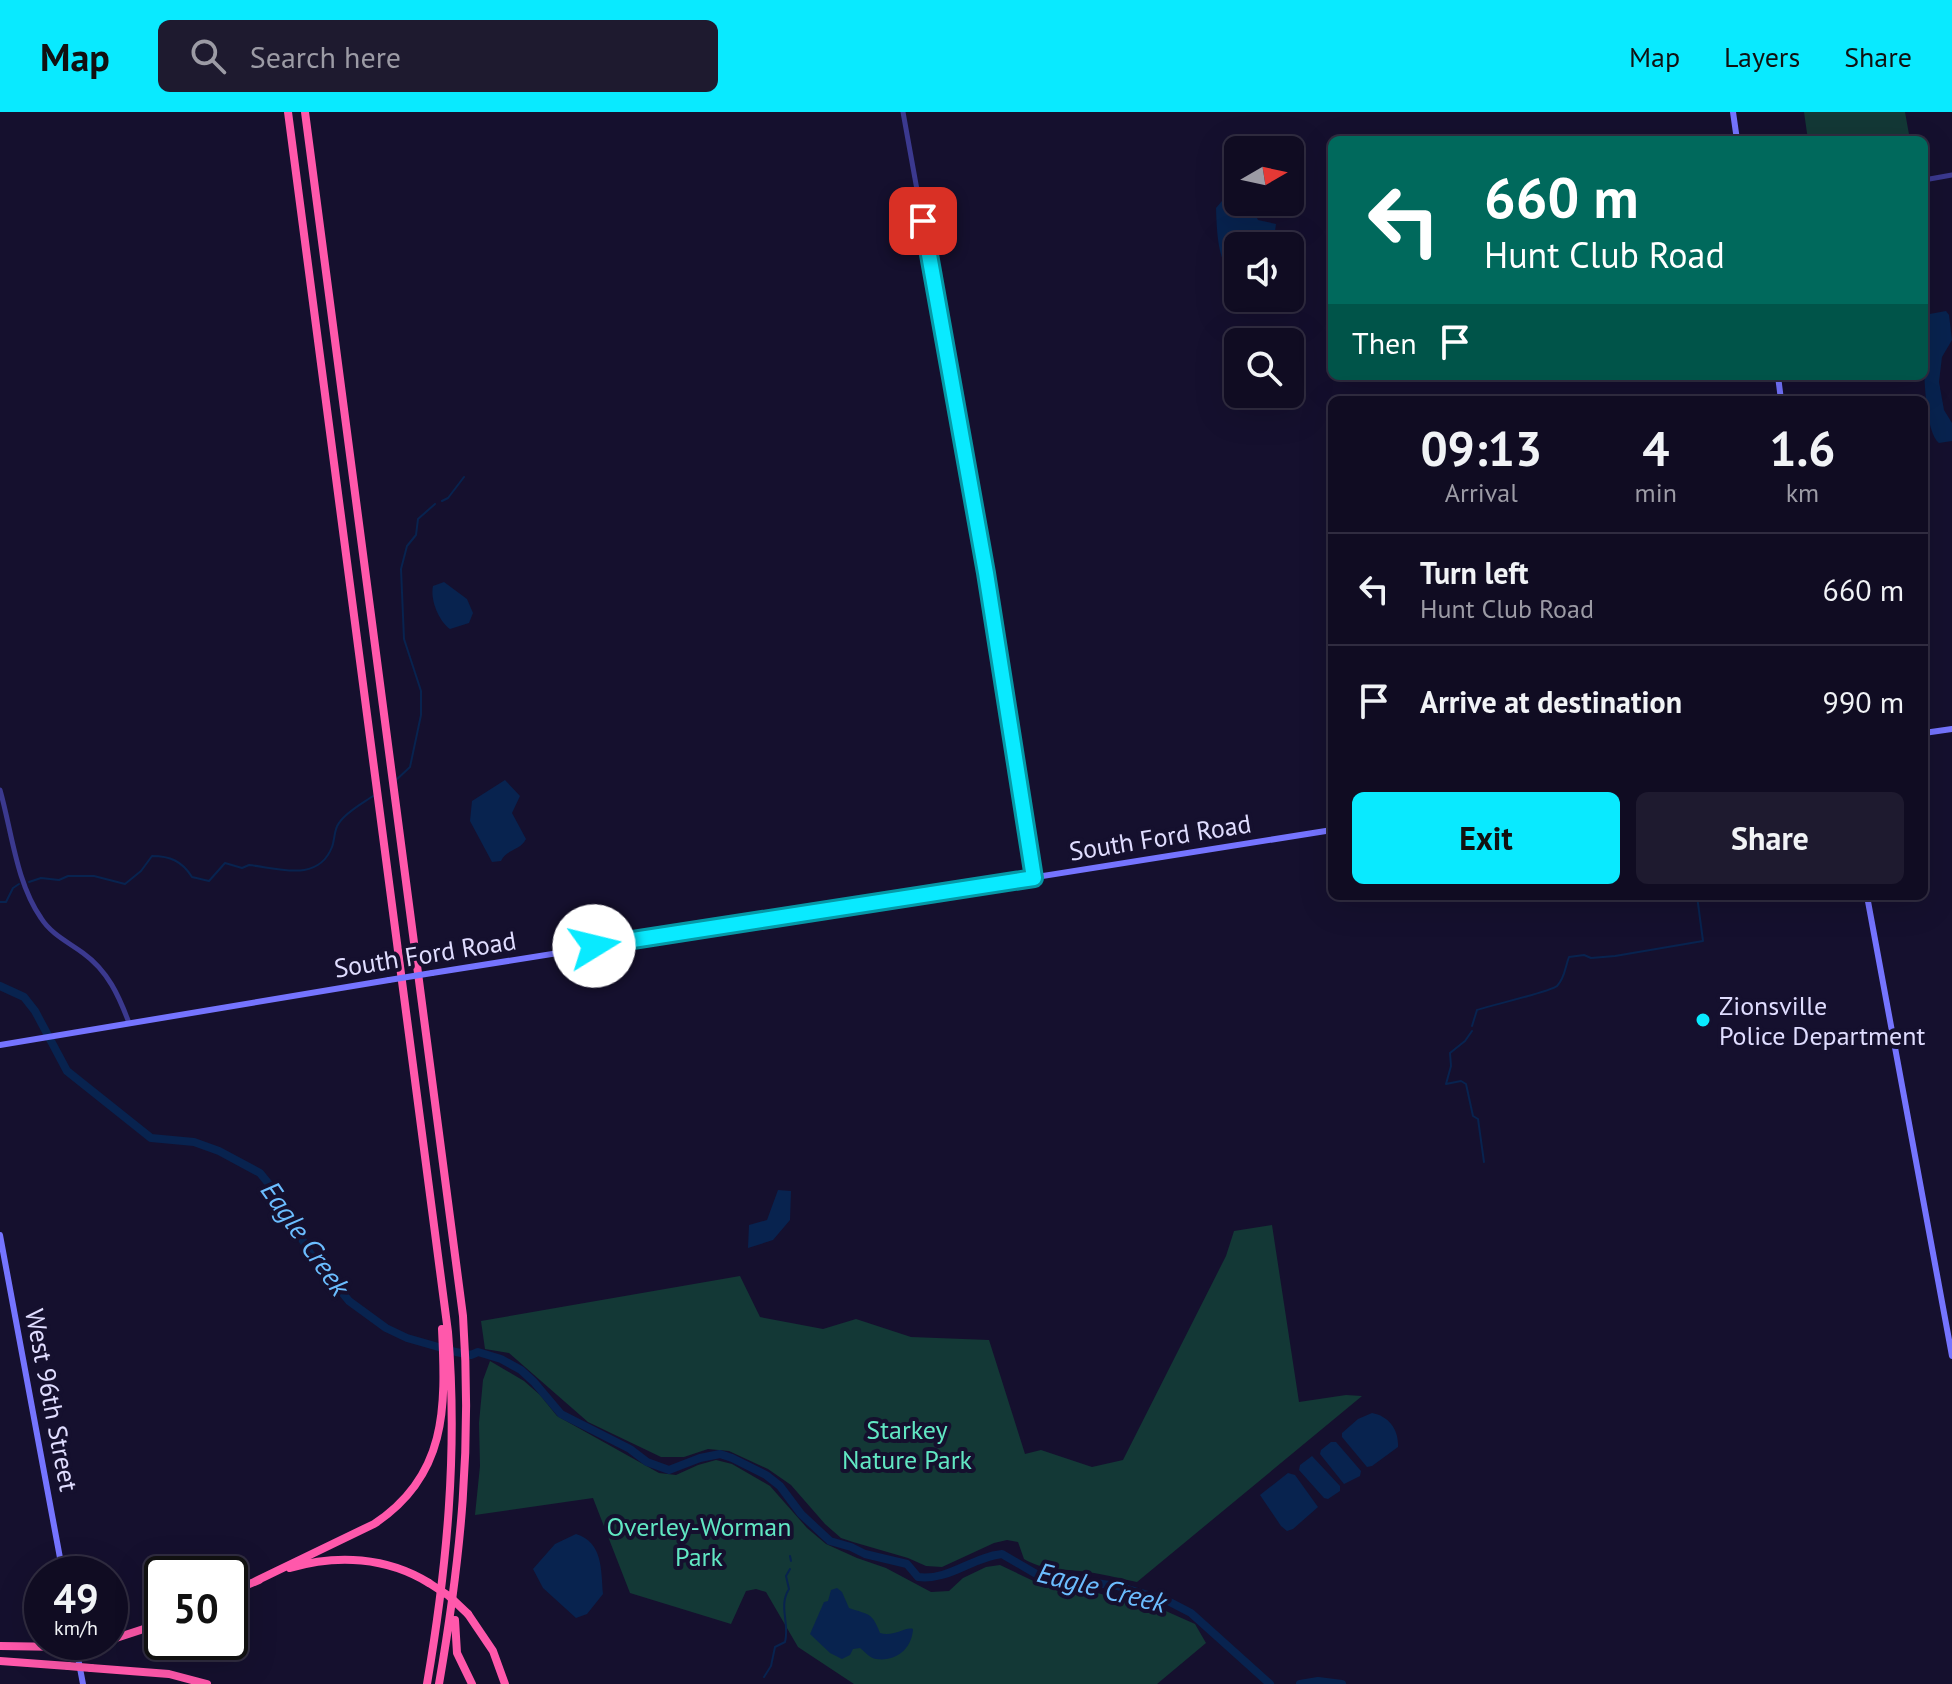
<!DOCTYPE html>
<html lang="en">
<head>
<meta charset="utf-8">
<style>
	body { margin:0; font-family:"PT Sans",sans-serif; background:#1e1a2f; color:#f1f3f6; height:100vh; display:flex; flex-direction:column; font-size:30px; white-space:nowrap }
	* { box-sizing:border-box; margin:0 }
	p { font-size:26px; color:#9c9ba5 }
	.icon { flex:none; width:44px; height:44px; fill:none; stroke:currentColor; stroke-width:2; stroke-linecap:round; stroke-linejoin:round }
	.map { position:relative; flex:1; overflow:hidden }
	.side { position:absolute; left:1328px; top:284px; width:600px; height:504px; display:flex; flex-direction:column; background:#100c22; border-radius:12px; box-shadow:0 8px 32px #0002,0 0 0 2px #302c40 }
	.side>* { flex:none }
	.hud { position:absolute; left:1328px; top:24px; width:600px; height:244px; border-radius:12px; box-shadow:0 8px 32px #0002,0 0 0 2px #302c40; background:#00695c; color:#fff; overflow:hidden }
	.needle { width:52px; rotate:81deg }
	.fabs { position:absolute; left:1224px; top:24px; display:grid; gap:16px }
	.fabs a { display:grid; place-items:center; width:80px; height:80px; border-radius:12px; background:#100c22; box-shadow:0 8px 32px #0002,0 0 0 2px #302c40; font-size:40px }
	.speed { position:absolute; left:24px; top:1444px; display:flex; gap:16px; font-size:40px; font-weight:700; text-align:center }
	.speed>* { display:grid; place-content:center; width:104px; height:104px; border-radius:50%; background:#100c22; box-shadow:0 8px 32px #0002,0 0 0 2px #302c40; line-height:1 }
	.speed small { font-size:20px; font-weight:400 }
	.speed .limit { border:4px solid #111; border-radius:12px; background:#fff; color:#111 }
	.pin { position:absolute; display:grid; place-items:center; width:68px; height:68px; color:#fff; margin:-34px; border-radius:16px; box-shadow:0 4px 12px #0006 }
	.me { position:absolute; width:88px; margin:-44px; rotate:81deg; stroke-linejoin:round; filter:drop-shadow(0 0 6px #0008) }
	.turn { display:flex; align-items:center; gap:28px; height:168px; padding:0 24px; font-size:36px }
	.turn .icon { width:104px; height:104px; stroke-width:2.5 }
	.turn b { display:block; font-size:56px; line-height:68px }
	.then { display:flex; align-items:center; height:76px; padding:0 24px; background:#0003; gap:16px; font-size:30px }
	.eta { display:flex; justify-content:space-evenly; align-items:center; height:136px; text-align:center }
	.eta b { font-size:48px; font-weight:700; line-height:56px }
	.action { display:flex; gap:16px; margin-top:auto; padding:16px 24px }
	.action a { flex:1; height:92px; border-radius:12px; background:#09eaff; color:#111; font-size:32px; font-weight:700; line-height:92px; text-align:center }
	.action a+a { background:#1e1a2f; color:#f1f3f6 }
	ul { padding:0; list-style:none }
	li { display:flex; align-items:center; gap:24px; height:112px; padding:0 24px; border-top:2px solid #302c40 }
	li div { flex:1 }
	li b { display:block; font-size:30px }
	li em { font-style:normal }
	header { display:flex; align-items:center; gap:48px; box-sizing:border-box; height:112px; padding:0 40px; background:#09eaff; color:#111 }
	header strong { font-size:38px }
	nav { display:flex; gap:44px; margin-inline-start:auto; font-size:28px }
	.search { width:560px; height:72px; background:#1e1a2f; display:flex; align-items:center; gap:20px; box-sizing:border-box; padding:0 28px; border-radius:12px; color:#9c9ba5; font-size:30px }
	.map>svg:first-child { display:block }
</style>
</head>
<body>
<header>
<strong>Map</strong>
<div class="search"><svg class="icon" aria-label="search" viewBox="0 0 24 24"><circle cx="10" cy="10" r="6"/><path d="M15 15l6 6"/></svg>Search here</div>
<nav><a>Map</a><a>Layers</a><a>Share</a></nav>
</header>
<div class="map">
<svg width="1952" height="1572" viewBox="0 0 1952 1572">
	<rect width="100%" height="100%" fill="#15102e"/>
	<!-- green -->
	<path fill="#133836" d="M1804 0H1905L1910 28H1808Z
		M1272 1113 1299 1290 1346 1283 1362 1284 1137 1470C1118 1466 1099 1461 1080 1459 1059 1457 1043 1458 1024 1447L1018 1430 1007 1428 994 1431 942 1455 926 1454 908 1446 853 1430 841 1426 825 1412 791 1373 768 1357 729 1339 708 1337 684 1345H661L588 1310 509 1241 485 1237 481 1209 740 1164 760 1205 823 1217 856 1207 911 1225 989 1228 1025 1342 1041 1338 1092 1355 1123 1348 1226 1144 1234 1119Z
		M490 1249 524 1269 540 1283 557 1304 659 1361 676 1363 698 1353 716 1348 732 1352 770 1374 807 1416 826 1432 857 1446 886 1456 931 1480 949 1479 963 1466 986 1455 1000 1453 1044 1474 1089 1479 1159 1496 1195 1512 1206 1531 1157 1572H854L798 1535 766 1480 756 1477 746 1479 731 1512 630 1481 593 1386 475 1403 480 1354 479 1311 483 1268Z"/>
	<!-- water -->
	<path fill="#08234f" d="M1238 78V90H1256L1254 100 1258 108 1276 112 1273 134H1238V169C1217 155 1217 120 1216 96L1227 83Z
		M1946 199 1949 203 1952 228 1942 245 1939 270 1944 298 1952 311V329L1939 331C1921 316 1924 228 1924 203Z
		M444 470 467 487 473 501 469 511 450 517C439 509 430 488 433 474Z
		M505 668 520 684 512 701 526 727C520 739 506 737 501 749L492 750 470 709 472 689Z
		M778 1078 791 1079 790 1108 773 1128 748 1136 749 1113 767 1108Z
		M1372 1301C1389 1304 1399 1318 1398 1335L1372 1354 1367 1355 1342 1325V1321L1358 1307Z
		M1331 1330H1336L1361 1359 1360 1364 1344 1372 1320 1342 1321 1338Z
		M1312 1344 1340 1374V1379L1328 1387 1324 1386 1299 1358 1300 1353Z
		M1288 1361 1295 1363 1318 1395 1293 1417 1287 1419 1281 1414 1260 1383Z
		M576 1422C603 1430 601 1458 603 1482L587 1502 576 1506 543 1476 533 1457 555 1432Z
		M837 1476 842 1480 849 1496C869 1503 872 1500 880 1521 895 1525 906 1514 913 1517 912 1536 897 1550 876 1547 870 1546 865 1540 860 1536L853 1537 850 1543 842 1547 830 1541 810 1522 824 1490 828 1489 831 1478Z"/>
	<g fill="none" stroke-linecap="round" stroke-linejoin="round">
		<!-- stream -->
		<path stroke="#08234f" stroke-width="2" d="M442 389 448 386 464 365
			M395 669 410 655 421 603V579L404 527 401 457 407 434 416 423 418 407 435 392
			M29 770 41 766 59 768 68 764H94L125 772 141 759 152 744C170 744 182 749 192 765L209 769 225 751 242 756 249 753C278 756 318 771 332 735 335 727 334 717 339 711 346 700 363 691 373 684
			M0 790H6L13 776 19 772
			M1472 914 1477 898C1491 893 1550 880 1557 874 1565 866 1565 855 1569 845L1584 843 1591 846 1615 844 1703 829 1697 784
			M1472 919 1465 929 1450 941 1451 954 1446 972 1461 969 1466 972 1473 1004 1478 1007 1484 1050
			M790 1444 791 1449
			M764 1565 771 1554 775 1535 785 1530C790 1512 778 1494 789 1477L786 1464 790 1457"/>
		<!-- river -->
		<path stroke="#08234f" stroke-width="8" d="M0 874 24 885 35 899 67 959 151 1026 194 1030 219 1039 260 1061 273 1077 310 1141 349 1189 386 1216 407 1226 456 1240 471 1243 478 1240 501 1247 521 1258 534 1270 561 1302 630 1337 647 1350 669 1358 700 1346 720 1342 732 1346 766 1363 780 1374 801 1402 830 1429 851 1435 865 1442 907 1452 918 1465C949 1469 972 1445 1002 1442L1038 1463 1117 1474 1166 1488 1191 1501 1270 1572
			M1300 1572 1318 1569 1342 1572"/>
		<!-- tertiary -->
		<path stroke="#3b398f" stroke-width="5" d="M903 0 986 461 1034 766
			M1924 68 1952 63
			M0 678C12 720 16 770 41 806 51 822 68 830 83 841 108 859 119 884 129 911"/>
		<!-- secondary -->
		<path stroke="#7574ff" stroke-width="6" d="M1733 0 1737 28
			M1778 264 1781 288
			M1924 621 1952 617
			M1867 784 1952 1244
			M432 861 1332 718
			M0 933 389 868
			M0 1123 63 1462
			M75 1530 83 1572"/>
		<!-- motorway -->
		<path stroke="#ff58ab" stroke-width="8" d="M288 0 448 1220C458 1339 447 1455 427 1572
			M305 0 463 1204C472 1333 461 1445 439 1572
			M290 1456C337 1442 387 1445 429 1471
			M254 1470 374 1412C447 1364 446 1296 442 1217
			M230 1480 259 1468
			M468 1502 493 1539 505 1572
			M455 1508 457 1541 472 1572
			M110 1528 162 1511
			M87 1533 102 1530
			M0 1534 65 1535
			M0 1549 68 1554
			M91 1556 169 1562 207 1572"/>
		<!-- secondary-bridge -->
		<path stroke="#7574ff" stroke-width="6" d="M389 868 432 861"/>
		<!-- motorway-bridge -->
		<path stroke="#ff58ab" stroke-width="8" d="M429 1471 449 1484 468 1502
			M65 1535 87 1533
			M68 1554 91 1556"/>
	</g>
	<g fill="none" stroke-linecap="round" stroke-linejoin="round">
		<defs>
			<path id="route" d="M594 834 1034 766 986 461 923 109"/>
		</defs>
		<!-- route casing -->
		<use href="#route" stroke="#0698a6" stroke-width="20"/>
		<!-- route -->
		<use href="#route" stroke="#09eaff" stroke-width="14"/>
	</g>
	<!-- markers -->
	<circle fill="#09eaff" stroke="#15102e" stroke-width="3" cx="1703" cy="908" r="8"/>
	<g text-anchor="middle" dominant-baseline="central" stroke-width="8" stroke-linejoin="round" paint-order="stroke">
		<!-- street labels -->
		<g font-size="26" fill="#e0ddff" stroke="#15102e">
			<text transform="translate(1160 725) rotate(-9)">South Ford Road</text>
			<text transform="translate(425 842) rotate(-9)">South Ford Road</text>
			<text transform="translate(52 1288) rotate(79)">West 96th Street</text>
		</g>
		<!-- poi labels -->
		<g font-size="26" fill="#e0ddff" stroke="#15102e" text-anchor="start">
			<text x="1719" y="893">Zionsville<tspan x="1719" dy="30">Police Department</tspan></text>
		</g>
		<!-- park labels -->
		<g font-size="26" fill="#61e7c3" stroke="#15102e">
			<text x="907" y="1317">Starkey<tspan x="907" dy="30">Nature Park</tspan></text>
			<text x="699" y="1414">Overley-Worman<tspan x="699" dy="30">Park</tspan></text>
		</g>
		<!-- water labels -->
		<g font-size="28" font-style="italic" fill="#6bbdff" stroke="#15102e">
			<text transform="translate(306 1126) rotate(55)">Eagle Creek</text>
			<text transform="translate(1102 1475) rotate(14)">Eagle Creek</text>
		</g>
	</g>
</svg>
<div class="fabs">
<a><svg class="needle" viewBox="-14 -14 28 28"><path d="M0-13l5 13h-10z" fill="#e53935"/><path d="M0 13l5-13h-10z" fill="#9c9ba5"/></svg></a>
<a><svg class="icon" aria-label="sound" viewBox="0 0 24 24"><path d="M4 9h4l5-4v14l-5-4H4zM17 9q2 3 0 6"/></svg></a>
<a><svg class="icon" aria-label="search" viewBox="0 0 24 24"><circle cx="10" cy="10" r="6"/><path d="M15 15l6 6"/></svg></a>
</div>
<div class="speed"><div>49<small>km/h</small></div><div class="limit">50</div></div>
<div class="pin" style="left:923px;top:109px;background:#d93025"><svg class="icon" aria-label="arrive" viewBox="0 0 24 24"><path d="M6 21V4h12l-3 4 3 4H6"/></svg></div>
<svg class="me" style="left:594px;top:834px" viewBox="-20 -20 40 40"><circle r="19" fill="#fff"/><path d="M0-13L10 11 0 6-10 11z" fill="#09eaff"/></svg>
<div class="hud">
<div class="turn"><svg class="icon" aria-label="left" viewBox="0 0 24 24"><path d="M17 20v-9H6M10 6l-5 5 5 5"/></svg><div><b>660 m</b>Hunt Club Road</div></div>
<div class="then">Then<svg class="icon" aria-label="arrive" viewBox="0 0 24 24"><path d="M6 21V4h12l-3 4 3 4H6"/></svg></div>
</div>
<section class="side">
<div class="eta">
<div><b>09:13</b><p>Arrival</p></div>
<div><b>4</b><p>min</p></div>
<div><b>1.6</b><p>km</p></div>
</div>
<ul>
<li><svg class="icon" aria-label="left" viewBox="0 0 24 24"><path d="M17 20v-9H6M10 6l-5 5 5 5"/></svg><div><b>Turn left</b><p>Hunt Club Road</p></div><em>660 m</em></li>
<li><svg class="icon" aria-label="arrive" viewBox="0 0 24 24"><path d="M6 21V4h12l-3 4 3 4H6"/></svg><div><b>Arrive at destination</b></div><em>990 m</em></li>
</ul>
<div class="action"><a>Exit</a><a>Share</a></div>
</section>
</div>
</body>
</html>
